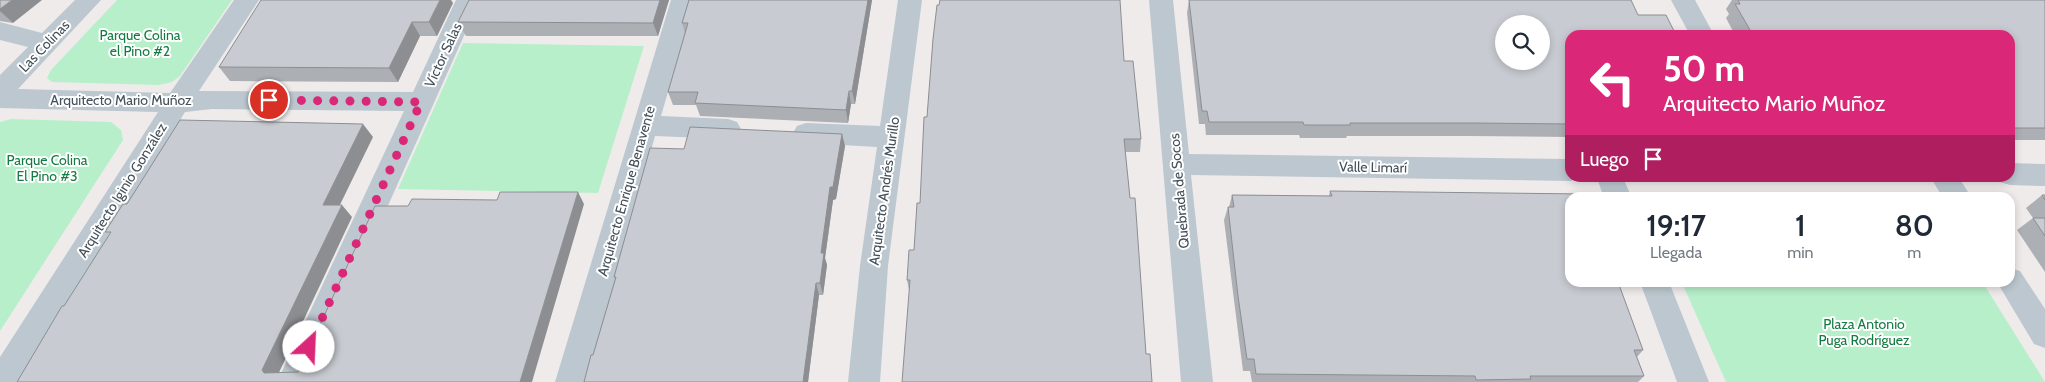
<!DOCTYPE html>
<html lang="es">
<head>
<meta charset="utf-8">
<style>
	body { margin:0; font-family:Cabin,sans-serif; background:#f6f6f7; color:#1f2937; height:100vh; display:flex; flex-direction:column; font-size:19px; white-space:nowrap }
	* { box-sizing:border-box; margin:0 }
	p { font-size:16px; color:#747a83 }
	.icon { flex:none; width:28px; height:28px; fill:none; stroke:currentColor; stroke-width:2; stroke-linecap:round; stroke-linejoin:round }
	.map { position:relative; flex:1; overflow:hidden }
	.drawer { position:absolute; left:1565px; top:192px; width:450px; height:95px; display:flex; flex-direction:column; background:#fff; border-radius:15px; box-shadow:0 2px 8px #0003 }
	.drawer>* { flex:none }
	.hud { position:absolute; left:1565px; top:30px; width:450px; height:152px; border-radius:15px; box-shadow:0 2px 8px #0003; background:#db2777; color:#fff; overflow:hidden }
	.tools { position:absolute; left:1495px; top:15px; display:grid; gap:10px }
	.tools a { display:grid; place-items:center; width:55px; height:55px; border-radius:50%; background:#fff; box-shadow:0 2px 8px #0003; font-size:25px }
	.pin { position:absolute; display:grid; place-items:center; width:42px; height:42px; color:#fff; margin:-21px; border:2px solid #fff; border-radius:50%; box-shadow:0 1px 5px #0007 }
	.me { position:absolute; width:55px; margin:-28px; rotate:25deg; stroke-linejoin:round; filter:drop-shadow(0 0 4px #0008) }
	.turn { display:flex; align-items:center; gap:18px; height:105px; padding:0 15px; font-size:22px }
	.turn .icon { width:65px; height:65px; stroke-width:2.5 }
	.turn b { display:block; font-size:35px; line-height:42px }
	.then { display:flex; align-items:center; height:48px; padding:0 15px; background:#0003; gap:10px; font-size:19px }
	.eta { display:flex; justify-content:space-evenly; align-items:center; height:85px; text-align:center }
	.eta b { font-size:30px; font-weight:600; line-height:35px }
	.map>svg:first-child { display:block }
</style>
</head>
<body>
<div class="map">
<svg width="2045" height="382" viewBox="0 0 2045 382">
	<rect width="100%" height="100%" fill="#efebeb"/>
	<!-- green -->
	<path fill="#b7efca" d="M117 0H232L180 76 172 82 159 85 52 82 47 78 51 70Z
		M463 43 644 46 598 193 398 189Z
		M11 119 111 122 121 130 123 140 0 331V122Z
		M1644 192 1928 193 1931 197 1646 198Z
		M1682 283H1983L2045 382H1726Z"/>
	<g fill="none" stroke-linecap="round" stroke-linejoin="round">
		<!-- minor -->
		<path fill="#bcc7cf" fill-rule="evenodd" d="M75 0H101L18 89 170 93 234 0H259L199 91 413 92 456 0H480L309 382H277L404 111 212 109 185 112 18 382H0V357L158 112 0 108V75L28 47 0 40V22L42 33Z
			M671 0H695L661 116 728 119 737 122 741 129 737 136 728 139 655 136 587 382H555Z
			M898 0H922L888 266 880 382H848L860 266 877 147 806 143 797 140 793 133 797 126 806 123 880 126Z
			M1149 0H1173L1189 154 1570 159V178H1580L1570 181 1191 175 1213 382H1181Z
			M1671 0H1695L1714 35H1690Z
			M2010 163 2045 164V186L2010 185 2000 182 1998 178H2010Z
			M1597 178H1623L1632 198H1604Z
			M1931 178H1959L1972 198H1943Z
			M2010 268 2020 271 2045 309V348L2034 344 1997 282H2010Z
			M1640 282H1669L1709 382H1677Z"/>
	</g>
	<!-- wall -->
	<path fill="#acafb4" d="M0 0 13 23 0 21Z
		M669 0 658 36H466L458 22Z
		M689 0H872L855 104H851L848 123 700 116 696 105H673L668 92 685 33 682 23Z
		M1189 0 1570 35V137L1468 136H1347L1346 138H1300L1299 135H1206L1205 124H1199L1187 13Z
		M1732 0H2045V140H2010V35H1735L1726 18 1729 14 1726 9Z
		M453 3 437 36H420L398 82 230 81 219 67Z
		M1124 61 1141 139 1140 152H1125L1146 354 1152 382 909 290 907 280 914 250 920 203 927 117Z
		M842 134 845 146 836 199 833 200 825 258 827 265 823 295H819L808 382H584L593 355 615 279 614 277 684 149Z
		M1330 191 1643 350 1637 357 1644 376 1638 382H1252L1250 371H1243L1235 308 1224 220 1228 207H1229L1232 195 1329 196Z
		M2042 195H2045V272L2017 230 2033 218 2026 208Z"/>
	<!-- shaded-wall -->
	<path fill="#8c8e92" d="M12 0H42L13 23 0 11V9Z
		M440 0H451L453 3 437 36 429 22Z
		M660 0H669L658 36 653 23Z
		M868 0H872L855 104 852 91Z
		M412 22 420 36 398 82 389 68Z
		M849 91 851 104 848 123 846 110Z
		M363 124 373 137 334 217 323 205Z
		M842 134 845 146 836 199 833 200 825 258 827 265 823 295 820 283 821 253 830 187Z
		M578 192 584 204 532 382H520Z
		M342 205 352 217 275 381 264 373 262 370Z
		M816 283 819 295 808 382H803Z"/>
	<!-- building -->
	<path fill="#c8cbd1" stroke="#8c8e92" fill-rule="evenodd" d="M0 0H12L0 9Z
		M261 0H440L429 22H412L389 68 219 67Z
		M469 0H660L653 23 458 22Z
		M689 0H868L852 91H849L846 110 695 103 698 92H668L688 23H682Z
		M940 0H1120L1124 61H1133L1141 139H1124L1130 198H1135L1146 354H1150L1152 382H902L910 280H907L909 250H914L917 203H920L924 117H927L933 39 937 5H939Z
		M1189 0H1631L1638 15H1666L1676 35H1570V124L1475 123H1350V125H1304L1303 122H1209L1207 111H1202ZM1504 24H1541V61H1504Z
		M1738 0H2045V128H2010V35H1753L1735 4H1740Z
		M180 120 363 124 323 205H342L262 370 264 373 298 372 375 206H408L412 199 497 200 500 192H578L520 382H17L62 306H64L111 232H105L123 204H127Z
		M690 127 842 134 833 187H830L821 253H824L820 283H816L803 382H584L591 355H593L616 277H614L650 148 684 149Z
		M1330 191 1583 194 1584 198H1570V282H1618L1643 350H1634L1644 376H1530L1531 379 1476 380 1475 376 1256 374 1254 359H1247L1238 296 1228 207H1234L1232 195 1332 196Z
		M2042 195H2045V200Z
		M2033 218H2045V236Z"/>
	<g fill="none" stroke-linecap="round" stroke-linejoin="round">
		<!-- route -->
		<path stroke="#db2777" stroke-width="9" stroke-dasharray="0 16.2" d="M269 100 421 102 309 347"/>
	</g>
	<g text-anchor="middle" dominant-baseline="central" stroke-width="4" stroke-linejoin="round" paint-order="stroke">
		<!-- park labels -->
		<g font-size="14" fill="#147b42" stroke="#fff">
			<text x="140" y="35">Parque Colina<tspan x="140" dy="16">el Pino #2</tspan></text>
			<text x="47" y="160">Parque Colina<tspan x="47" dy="16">El Pino #3</tspan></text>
			<text x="1864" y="324">Plaza Antonio<tspan x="1864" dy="16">Puga Rodríguez</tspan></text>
		</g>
		<!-- street labels -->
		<g font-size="14" fill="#445059" stroke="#fff">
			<text transform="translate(44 46) rotate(-46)">Las Colinas</text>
			<text transform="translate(443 55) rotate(-65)">Víctor Salas</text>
			<text x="121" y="100">Arquitecto Mario Muñoz</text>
			<text transform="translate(1373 167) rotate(1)">Valle Limarí</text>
			<text transform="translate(122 190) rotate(-58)">Arquitecto Iginio González</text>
			<text transform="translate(626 191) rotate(-74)">Arquitecto Enrique Benavente</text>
			<text transform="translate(884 191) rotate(-82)">Arquitecto Andrés Murillo</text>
			<text transform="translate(1179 191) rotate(-95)">Quebrada de Socos</text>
		</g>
	</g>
</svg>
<div class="tools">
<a><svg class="icon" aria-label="search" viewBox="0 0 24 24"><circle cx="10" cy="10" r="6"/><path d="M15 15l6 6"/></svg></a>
</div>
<div class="pin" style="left:269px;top:100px;background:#d93025"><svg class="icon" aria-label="arrive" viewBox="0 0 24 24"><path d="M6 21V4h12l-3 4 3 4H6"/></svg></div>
<svg class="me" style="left:309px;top:347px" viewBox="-20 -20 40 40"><circle r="19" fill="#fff"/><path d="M0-13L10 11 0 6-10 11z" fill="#db2777"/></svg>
<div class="hud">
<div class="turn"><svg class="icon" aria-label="left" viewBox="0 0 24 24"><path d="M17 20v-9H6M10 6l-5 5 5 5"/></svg><div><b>50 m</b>Arquitecto Mario Muñoz</div></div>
<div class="then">Luego<svg class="icon" aria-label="arrive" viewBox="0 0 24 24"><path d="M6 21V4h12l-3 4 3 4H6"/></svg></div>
</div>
<section class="drawer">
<div class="eta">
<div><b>19:17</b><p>Llegada</p></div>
<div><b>1</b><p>min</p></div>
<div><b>80</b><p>m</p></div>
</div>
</section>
</div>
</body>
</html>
